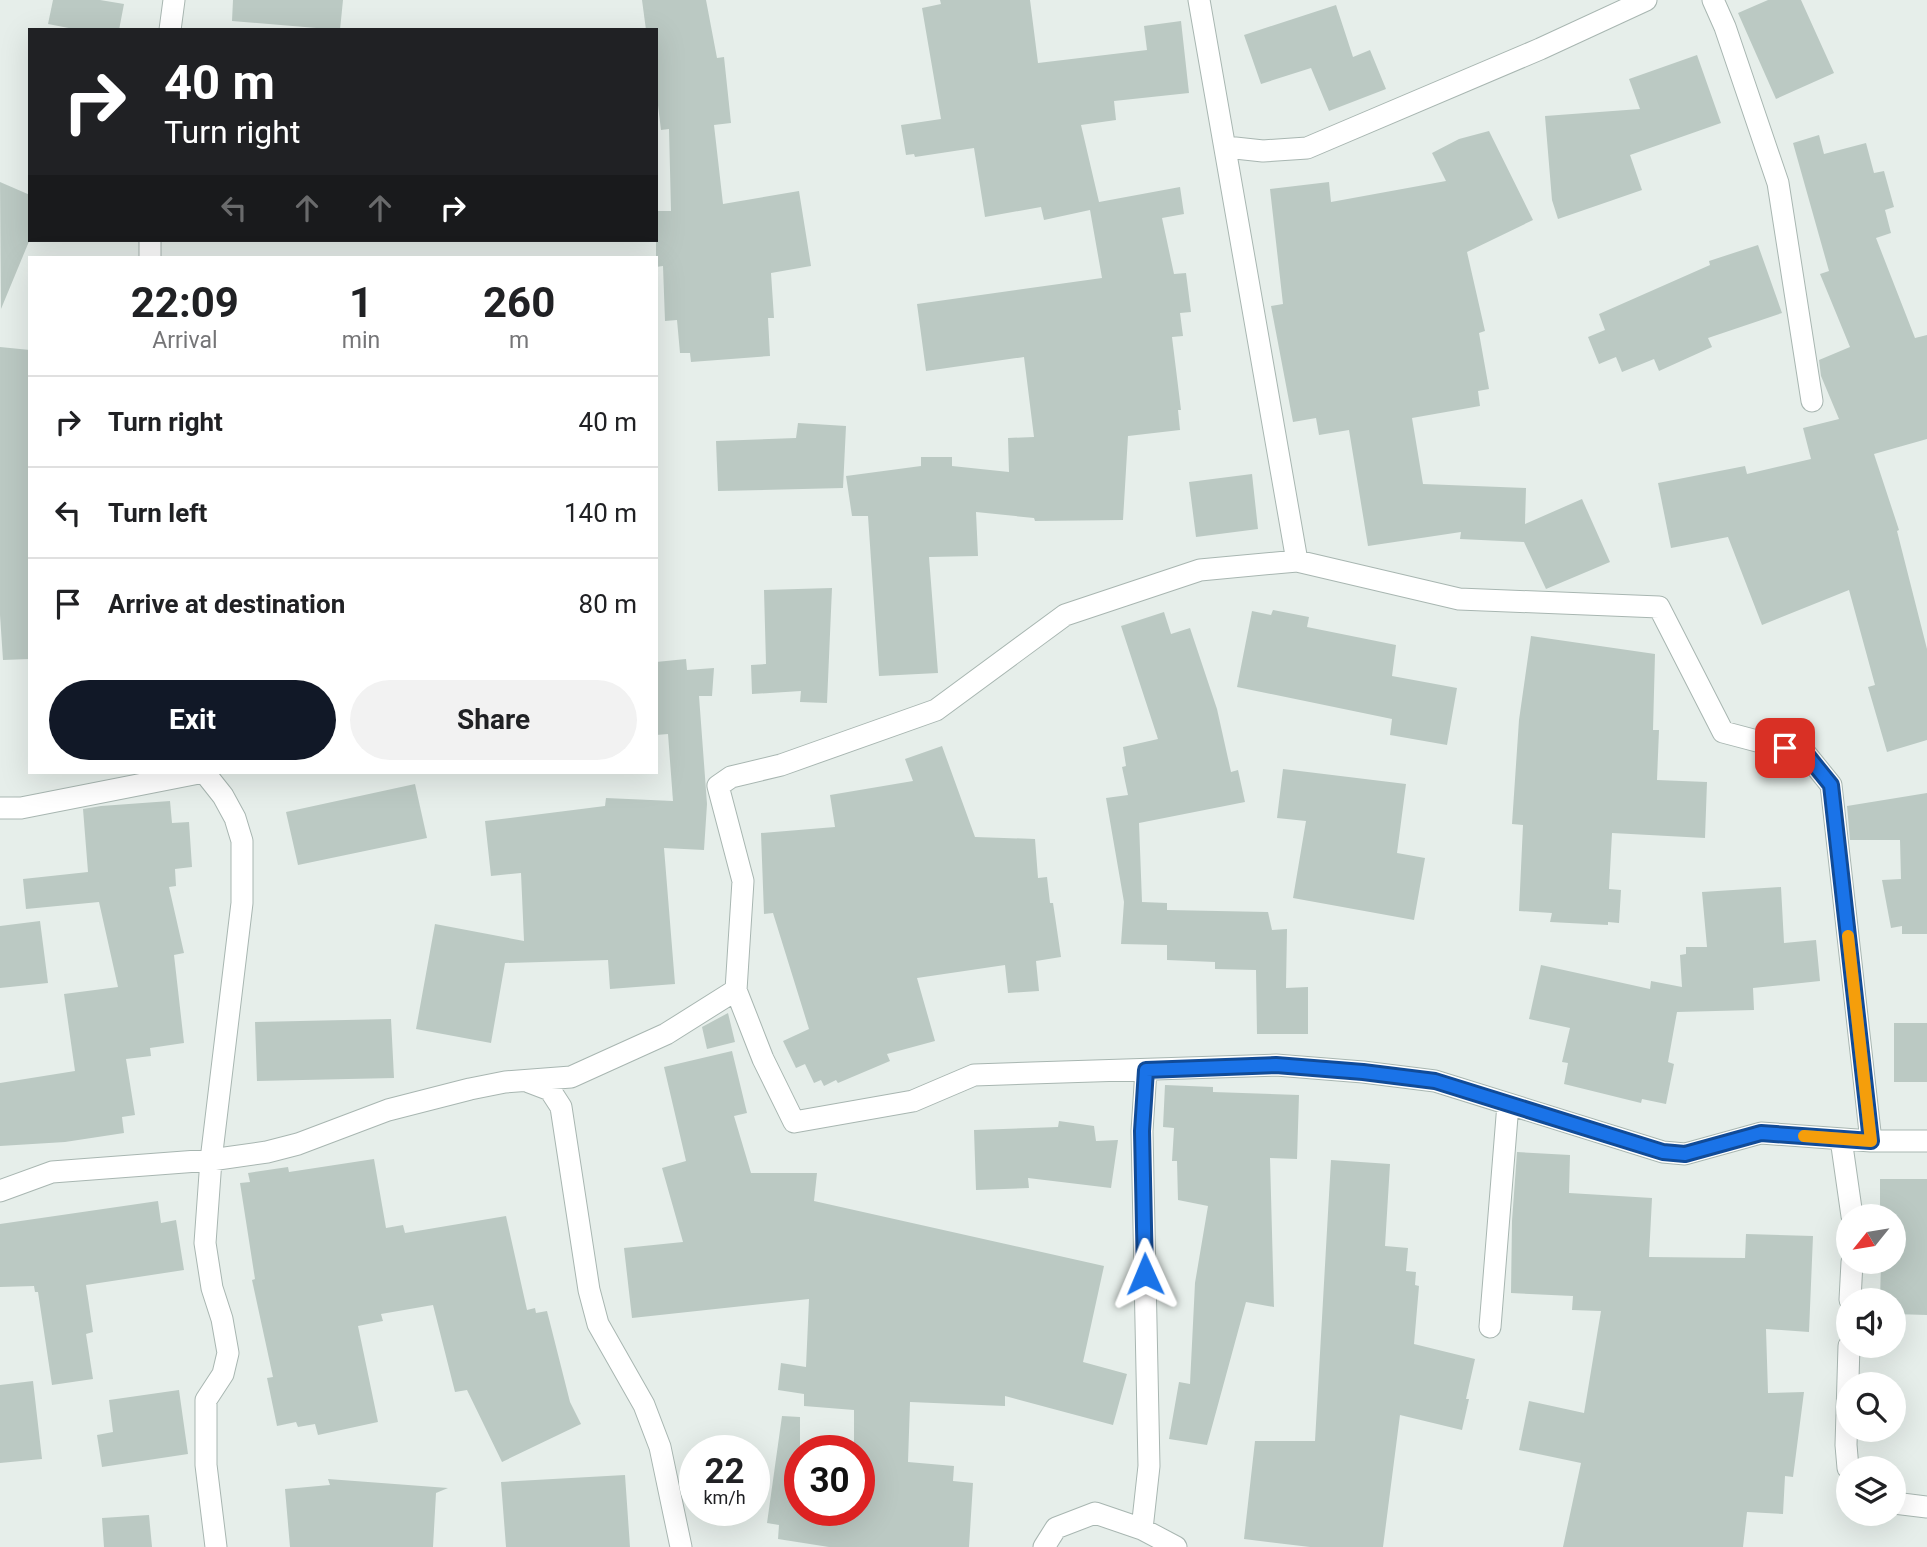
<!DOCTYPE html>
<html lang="en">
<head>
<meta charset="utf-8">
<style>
	body { margin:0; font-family:Roboto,sans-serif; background:#f2f2f2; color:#202124; height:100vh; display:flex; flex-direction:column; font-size:26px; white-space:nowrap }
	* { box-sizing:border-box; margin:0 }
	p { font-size:23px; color:#757577 }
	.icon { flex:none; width:38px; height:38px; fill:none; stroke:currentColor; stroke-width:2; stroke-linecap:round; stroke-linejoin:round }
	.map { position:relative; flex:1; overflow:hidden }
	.drawer { position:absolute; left:28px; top:256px; width:630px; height:518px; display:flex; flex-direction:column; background:#fff; border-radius:0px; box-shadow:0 7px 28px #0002 }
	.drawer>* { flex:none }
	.hud { position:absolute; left:28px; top:28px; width:630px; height:214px; border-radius:0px; box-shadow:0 7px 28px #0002; background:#202124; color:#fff; overflow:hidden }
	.needle { width:46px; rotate:240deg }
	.tools { position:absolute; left:1836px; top:1204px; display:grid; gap:14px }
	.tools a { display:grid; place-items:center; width:70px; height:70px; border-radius:50%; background:#fff; box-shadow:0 7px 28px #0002; font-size:35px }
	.speed { position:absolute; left:679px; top:1435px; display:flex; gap:14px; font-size:35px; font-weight:700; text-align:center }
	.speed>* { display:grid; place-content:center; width:91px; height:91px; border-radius:50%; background:#fff; box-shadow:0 7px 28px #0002; line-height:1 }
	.speed small { font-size:18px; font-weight:400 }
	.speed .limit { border:10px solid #d22; background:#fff; color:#111 }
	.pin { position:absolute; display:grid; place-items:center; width:60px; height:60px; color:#fff; margin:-30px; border-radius:14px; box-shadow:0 4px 10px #0006 }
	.me { position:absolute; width:77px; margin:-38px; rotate:359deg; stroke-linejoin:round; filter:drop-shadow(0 0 5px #0008) }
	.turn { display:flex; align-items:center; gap:24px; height:147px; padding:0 21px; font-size:32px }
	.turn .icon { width:91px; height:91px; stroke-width:2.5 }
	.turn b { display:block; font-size:49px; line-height:60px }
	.lanes { display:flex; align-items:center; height:66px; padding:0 21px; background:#0003; justify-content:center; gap:35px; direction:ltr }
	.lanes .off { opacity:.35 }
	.eta { display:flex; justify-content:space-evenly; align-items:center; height:119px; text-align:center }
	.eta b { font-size:42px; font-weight:700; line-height:49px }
	.primary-button { display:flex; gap:14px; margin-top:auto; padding:14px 21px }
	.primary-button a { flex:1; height:80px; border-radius:42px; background:#111827; color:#fff; font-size:28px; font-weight:700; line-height:80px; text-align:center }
	.primary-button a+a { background:#f2f2f2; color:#202124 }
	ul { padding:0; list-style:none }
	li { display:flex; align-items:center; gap:21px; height:91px; padding:0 21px; border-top:2px solid #e0e0e0 }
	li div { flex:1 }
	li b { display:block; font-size:26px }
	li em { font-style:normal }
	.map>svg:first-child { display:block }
</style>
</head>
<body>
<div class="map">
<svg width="1927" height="1547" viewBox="0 0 1927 1547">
	<rect width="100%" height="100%" fill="#e6eeea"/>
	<!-- building -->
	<path fill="#bbc9c3" d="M53 0H100L124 4 119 30H79L48 24Z
		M233 0H343L340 30 232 21Z
		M642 0H706L717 58 724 57 731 123 714 125 723 204 799 191 811 266 771 273 774 318H768L770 356 691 362 690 353H680L677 320 665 321 663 266 656 267V211H671L669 129 661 130 656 89V30H646Z
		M940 0H1030L1038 63 1147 50 1144 26 1181 21 1189 93 1114 101 1116 120 1081 125 1099 202 1180 187 1184 214 1162 218 1174 274 1186 273 1191 312 1180 313 1183 336 1172 337 1181 410H1178L1180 430 1128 436 1123 520 1035 521 1034 518 976 512 978 556 929 557 938 673 879 676 868 516H852L846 476 921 466V457H952V466L1009 472 1008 438 1034 437 1024 357 926 371 917 304 1102 278 1090 210 1044 220 1041 207 985 217 974 148 915 157 914 154 906 155 901 125 941 119 922 8 941 4Z
		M1768 0H1801L1834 73 1776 99 1738 13Z
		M1336 5 1353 57 1370 50 1386 89 1329 111 1311 68 1261 84 1244 35Z
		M1697 55 1721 123 1630 155 1642 190 1558 219 1552 200 1545 116 1640 109 1629 79Z
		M1489 131 1533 220 1467 252 1485 331 1479 333 1489 389 1478 391 1480 406 1412 418 1423 484 1526 488 1525 524 1582 499 1610 562 1546 589 1524 542 1460 539 1461 532 1368 546 1349 430 1319 435 1316 418 1293 422 1271 306 1283 304 1270 189 1329 182 1331 202 1446 181 1432 153 1459 139Z
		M1819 135 1824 154 1866 143 1874 173 1884 171 1894 207 1885 210 1891 233 1876 238 1915 338 1927 335V439L1874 454 1899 530 1897 531 1927 649V740L1887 752 1868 687 1875 685 1849 590 1762 625 1728 537 1671 548 1658 483 1745 466 1747 474 1811 459 1803 428 1839 419 1821 376 1819 360 1850 347 1820 274 1829 271 1793 143Z
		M0 182 30 195V239L1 309Z
		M1758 245 1782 313 1708 338 1712 347 1659 371 1654 359 1622 372 1616 357 1599 364 1588 337 1605 330 1599 314 1710 265 1709 261Z
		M0 347 30 350V659L3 660 0 615Z
		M798 423 846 426 843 488 718 491 716 441 796 438Z
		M1252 474 1258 529 1196 537 1189 482Z
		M832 588 827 703 800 702 801 691 752 694 751 665 766 664 764 590Z
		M1273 610 1309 617 1307 627 1396 645 1392 676 1457 688 1447 745 1390 735 1392 719 1237 687 1252 611 1271 615Z
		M1164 612 1171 634 1190 628 1217 709 1231 772 1238 770 1245 802 1139 823 1142 902 1167 903V910L1268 912 1272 930 1287 929 1286 988 1308 987V1034H1257L1256 970 1215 969V962L1167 960V945L1121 944 1124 902 1106 798 1128 795 1122 767 1126 766 1123 747 1158 739 1121 626Z
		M1531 636 1655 654 1653 730H1659L1657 780 1707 782 1705 838 1612 833 1609 889 1621 890 1619 923 1608 922V925L1550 922 1552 913 1519 911 1523 825 1512 824 1519 720Z
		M686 659 687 670 714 668 712 696H699L707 804 704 850 664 848 675 984 610 989 608 960 505 963 491 1043 416 1029 435 924 524 941 521 873 491 876 485 821 605 806 606 798 673 801 668 734 656 735V662Z
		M942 746 975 837 1035 839 1038 878 1047 877 1050 903H1053L1061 957 1036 961 1039 991 1008 993 1005 965 917 978 935 1041 887 1054 890 1061 838 1083 836 1080 824 1086 821 1080 814 1083 805 1064 796 1068 783 1041 809 1029 773 913 764 914 761 833 835 827 830 795 913 781 905 759Z
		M1283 769 1406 784 1397 853 1425 858 1414 920 1293 898 1306 821 1277 818Z
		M415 784 427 838 298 865 286 812Z
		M1927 793V934H1902V926L1891 928 1882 880 1901 879 1900 840H1850L1847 806Z
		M170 801 172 823 189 822 192 867 175 869 176 886 169 887 184 953 174 955 184 1043 150 1048 151 1056 126 1059 135 1115 122 1117 124 1133 65 1142 0 1146V1083L75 1071 64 994 118 987 99 902 26 909 23 879 88 872 83 809 101 806Z
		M1781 887 1784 943 1816 940 1820 981 1753 988 1754 1010 1677 1012 1668 1062 1674 1064 1666 1104 1642 1099 1641 1103 1564 1084 1568 1063 1562 1062 1570 1028 1529 1019 1541 965 1650 989 1651 981 1682 987 1680 955 1686 954V947H1707L1702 892Z
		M40 921 48 983 0 988V926Z
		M728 1013 735 1042 707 1049 702 1027Z
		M391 1019 394 1078 257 1081 255 1022Z
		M1894 1023H1927V1082H1894Z
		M732 1051 747 1113 734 1116 751 1173H817L814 1201 1104 1266 1083 1362 1127 1374 1113 1425 1005 1396V1406L910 1402 908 1462 954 1466 953 1481 973 1483 969 1547H829L778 1539 779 1525 767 1523 782 1416 800 1417V1510H859V1451H854V1410L804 1406V1394L778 1390 781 1363 806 1367 809 1299 632 1318 624 1248 683 1242 662 1168 686 1161 664 1067Z
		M1165 1085 1213 1087V1092L1299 1095 1297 1159 1270 1158 1274 1307 1246 1302 1207 1445 1169 1439 1179 1382 1190 1384 1195 1283 1208 1206 1178 1200 1177 1161H1172L1174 1128 1163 1127Z
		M1059 1121 1094 1126 1096 1141 1118 1140 1111 1188 1028 1178 1029 1188 976 1190 974 1130 1058 1127Z
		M1517 1152 1570 1155 1569 1193 1652 1198 1649 1257 1745 1258 1746 1234 1813 1236 1809 1332 1766 1329 1768 1393 1804 1392 1793 1477 1785 1476 1783 1514 1747 1512 1743 1547H1563L1581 1463 1519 1450 1529 1401 1584 1413 1601 1311 1572 1310 1573 1296 1511 1293 1512 1221Z
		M374 1159 386 1228 403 1225 405 1233 506 1216 527 1310 535 1308 536 1313 547 1311 570 1402 581 1424 502 1462 467 1390 455 1392 433 1305 381 1314 383 1321 358 1326 378 1422 318 1435 315 1424 298 1427 296 1422 277 1426 267 1378 273 1377 252 1280 255 1279 240 1183 250 1182 248 1173 288 1167 289 1172Z
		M1331 1160 1390 1164 1385 1246 1408 1248 1406 1271 1416 1272 1415 1285 1419 1286 1414 1344 1475 1359 1466 1399H1469L1462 1430 1400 1415 1383 1547H1310L1244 1539 1255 1441H1315Z
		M1880 1179H1927V1315L1894 1314V1300H1880L1881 1262H1894V1216H1880Z
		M158 1201 161 1223 176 1220 184 1270 86 1285 93 1332 86 1334 93 1379 52 1385 38 1292H35L34 1286 0 1287V1224Z
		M33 1381 42 1459 0 1463V1385Z
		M179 1390 188 1454 102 1467 97 1435 113 1432 109 1400Z
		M625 1475 630 1547H506L501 1482Z
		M328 1479 448 1488 436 1493 433 1547H290L285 1489 330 1485Z
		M149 1515 152 1547H104L102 1518Z"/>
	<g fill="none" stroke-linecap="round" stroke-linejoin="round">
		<defs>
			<path id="minor" d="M1199 0 1297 561 1459 599 1659 607 1723 732 1806 754 1831 785 1871 1141
				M1713 0 1725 27 1778 183 1812 401
				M170 30 174 0
				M1226 147 1263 151 1307 148 1540 49 1646 0
				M150 240V257
				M0 808H21L204 772 223 796 235 818 242 841V903L211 1160 205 1243 212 1288 222 1319 228 1353 223 1374 206 1400V1465L216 1547
				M736 990 763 1059 794 1122 913 1101 974 1075 1276 1065 1363 1072 1435 1081 1663 1152 1685 1154 1761 1133 1871 1141H1927
				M529 1082 550 1090 561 1107 589 1290 598 1324 644 1405 660 1447 681 1547
				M1841 1139 1852 1216
				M0 1191 52 1172 211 1160 267 1152 298 1144 388 1110 470 1089 505 1082 571 1077 666 1034 736 990 743 881 718 786 731 777 781 765 936 710 1065 615 1200 570 1297 561
				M1850 1300 1852 1262
				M1490 1327 1508 1104
				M1848 1468 1846 1445 1849 1346
				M1894 1503 1927 1507
				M1142 1529 1149 1466 1142 1131 1146 1070
				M1044 1547 1056 1528 1095 1513 1142 1529 1176 1547"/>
		</defs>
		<!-- minor casing -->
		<use href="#minor" stroke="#a8b6b1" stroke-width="23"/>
		<!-- minor -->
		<use href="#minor" stroke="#fff" stroke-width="21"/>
	</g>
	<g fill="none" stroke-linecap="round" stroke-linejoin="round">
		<defs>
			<path id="route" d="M1145 1274 1142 1131 1146 1070 1276 1065 1363 1072 1435 1081 1663 1152 1685 1154 1761 1133 1871 1141 1831 785 1806 754 1785 748"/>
		</defs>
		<!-- route casing -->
		<use href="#route" stroke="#114b97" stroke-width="18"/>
		<!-- route -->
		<use href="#route" stroke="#1a73e8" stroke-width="12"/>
		<!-- slow -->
		<path stroke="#f59e0b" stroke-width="12" d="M1804 1136 1871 1141 1848 936"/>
	</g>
</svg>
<div class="tools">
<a><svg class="needle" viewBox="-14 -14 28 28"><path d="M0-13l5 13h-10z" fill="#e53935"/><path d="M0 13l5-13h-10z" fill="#757577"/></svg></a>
<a><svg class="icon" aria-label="sound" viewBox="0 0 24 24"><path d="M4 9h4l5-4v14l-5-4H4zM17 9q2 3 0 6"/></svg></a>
<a><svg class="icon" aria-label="search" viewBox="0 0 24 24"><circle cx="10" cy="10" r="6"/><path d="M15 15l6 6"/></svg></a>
<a><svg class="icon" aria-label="layers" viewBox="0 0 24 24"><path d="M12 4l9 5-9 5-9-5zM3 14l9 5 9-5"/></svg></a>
</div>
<div class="speed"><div>22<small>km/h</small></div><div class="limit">30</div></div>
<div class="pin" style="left:1785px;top:748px;background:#d93025"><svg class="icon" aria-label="arrive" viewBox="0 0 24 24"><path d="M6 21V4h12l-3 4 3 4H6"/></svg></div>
<svg class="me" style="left:1145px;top:1274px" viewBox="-20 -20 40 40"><path d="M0-17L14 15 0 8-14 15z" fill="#1a73e8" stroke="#fff" stroke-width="4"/></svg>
<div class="hud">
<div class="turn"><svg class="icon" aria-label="right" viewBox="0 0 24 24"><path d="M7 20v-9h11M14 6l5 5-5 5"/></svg><div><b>40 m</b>Turn right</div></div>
<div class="lanes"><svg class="icon off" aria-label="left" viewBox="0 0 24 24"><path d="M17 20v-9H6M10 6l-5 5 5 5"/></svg><svg class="icon off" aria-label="ahead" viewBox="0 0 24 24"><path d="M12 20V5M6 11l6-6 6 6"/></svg><svg class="icon off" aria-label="ahead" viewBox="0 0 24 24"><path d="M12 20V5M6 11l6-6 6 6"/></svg><svg class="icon" aria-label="right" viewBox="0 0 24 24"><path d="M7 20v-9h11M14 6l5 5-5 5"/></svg></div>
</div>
<section class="drawer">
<div class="eta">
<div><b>22:09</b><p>Arrival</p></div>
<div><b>1</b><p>min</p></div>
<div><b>260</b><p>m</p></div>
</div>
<ul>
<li><svg class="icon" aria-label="right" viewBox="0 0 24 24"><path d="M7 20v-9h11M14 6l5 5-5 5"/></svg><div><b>Turn right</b></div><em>40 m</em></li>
<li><svg class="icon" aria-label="left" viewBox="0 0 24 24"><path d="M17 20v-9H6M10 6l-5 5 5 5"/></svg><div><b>Turn left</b></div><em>140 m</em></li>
<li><svg class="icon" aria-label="arrive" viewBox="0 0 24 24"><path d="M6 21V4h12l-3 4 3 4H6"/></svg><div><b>Arrive at destination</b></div><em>80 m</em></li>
</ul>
<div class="primary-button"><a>Exit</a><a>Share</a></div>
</section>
</div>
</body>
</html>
